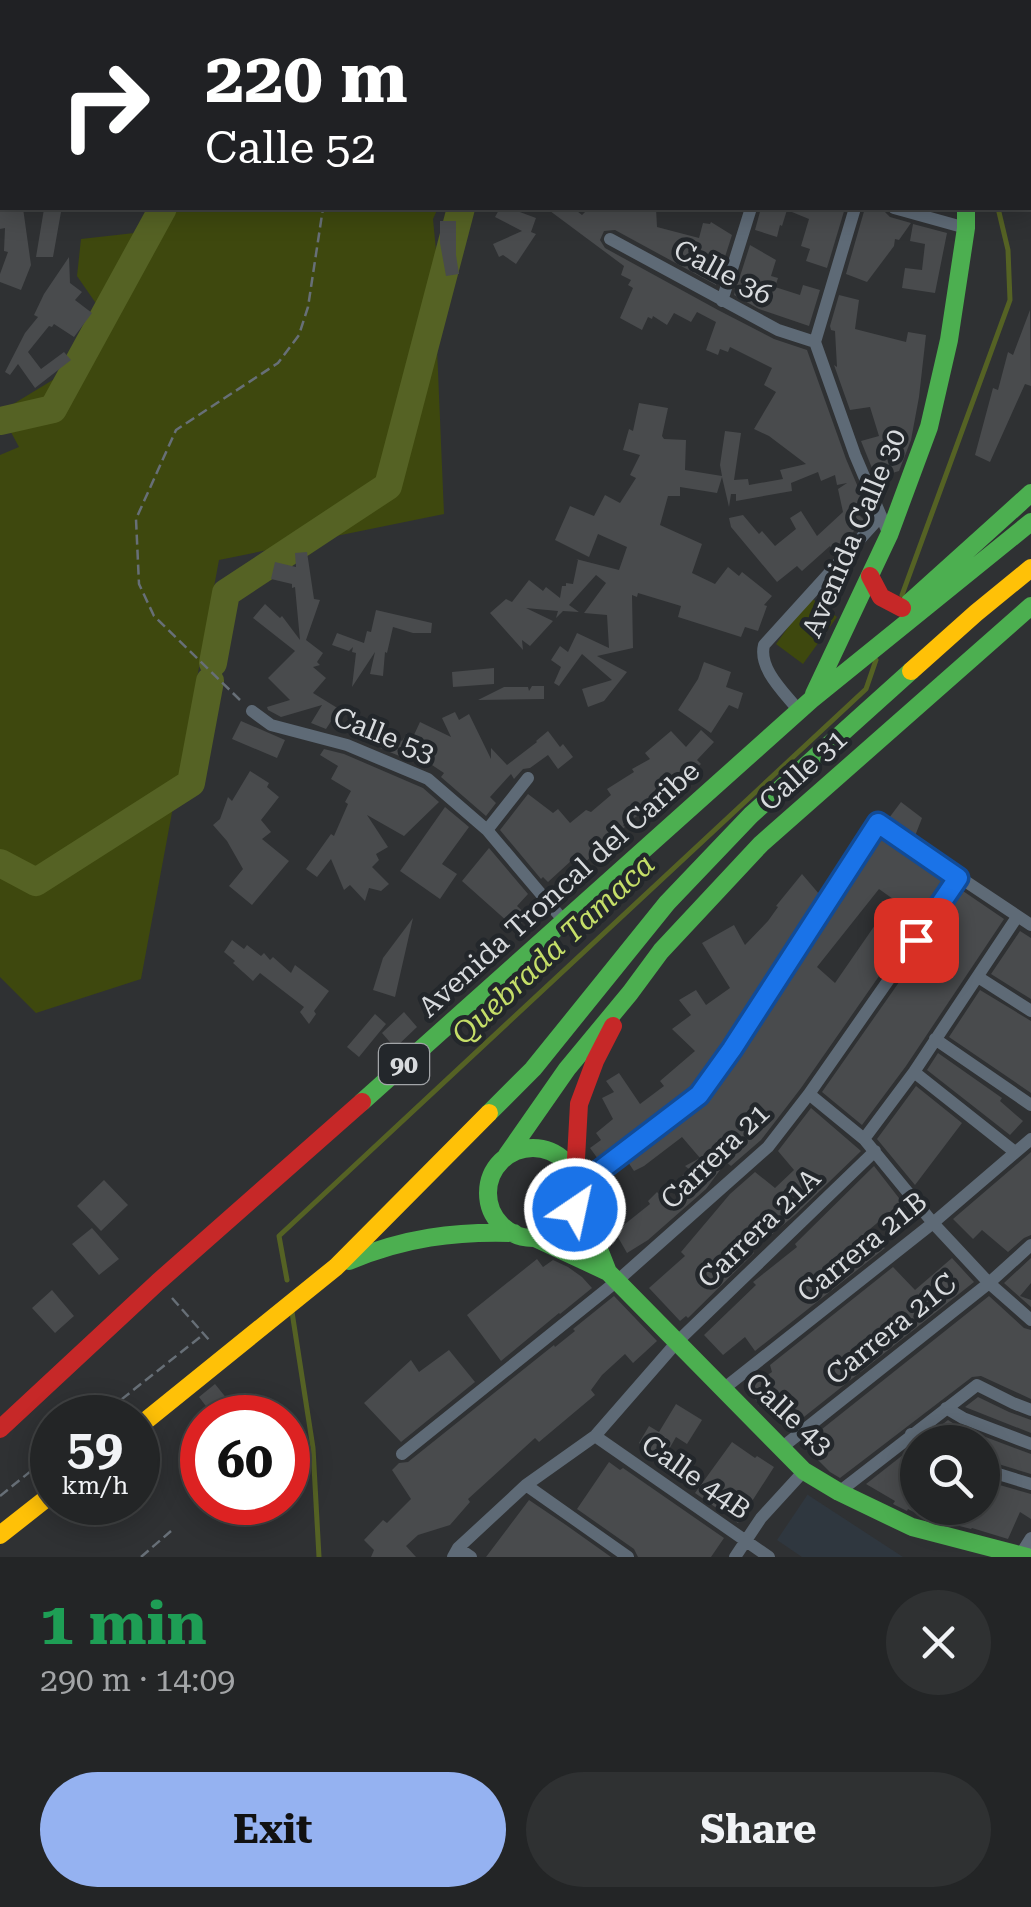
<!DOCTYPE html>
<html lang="en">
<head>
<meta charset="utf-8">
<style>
	body { margin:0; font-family:"Roboto Serif",serif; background:#2f3132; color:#f1f3f6; height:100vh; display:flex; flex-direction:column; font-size:38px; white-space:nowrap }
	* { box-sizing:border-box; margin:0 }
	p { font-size:32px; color:#a3a5a7 }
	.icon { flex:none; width:55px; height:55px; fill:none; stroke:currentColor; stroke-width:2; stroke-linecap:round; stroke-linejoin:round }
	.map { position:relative; height:1557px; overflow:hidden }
	.panel { display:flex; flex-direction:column; background:#232526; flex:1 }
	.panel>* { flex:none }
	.guide { position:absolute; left:0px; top:0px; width:1032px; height:210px; box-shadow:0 5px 25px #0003,0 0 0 2px #404243; background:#202124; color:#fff; overflow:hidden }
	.fabs { position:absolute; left:900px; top:1425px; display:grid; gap:20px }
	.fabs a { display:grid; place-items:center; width:100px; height:100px; border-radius:50%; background:#232526; box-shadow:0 5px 25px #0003,0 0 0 2px #404243; font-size:50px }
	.speed { position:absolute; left:30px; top:1395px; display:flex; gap:20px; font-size:50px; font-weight:700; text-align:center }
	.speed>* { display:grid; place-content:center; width:130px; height:130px; border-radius:50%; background:#232526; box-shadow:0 5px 25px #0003,0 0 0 2px #404243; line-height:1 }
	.speed small { font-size:25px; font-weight:400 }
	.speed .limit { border:15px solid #d22; background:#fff; color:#111 }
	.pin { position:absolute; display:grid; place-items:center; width:85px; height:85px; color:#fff; margin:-42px; border-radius:20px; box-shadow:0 5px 15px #0006 }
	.me { position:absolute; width:110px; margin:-55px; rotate:34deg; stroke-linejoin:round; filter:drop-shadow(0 0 8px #0008) }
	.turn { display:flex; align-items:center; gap:35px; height:210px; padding:0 40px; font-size:45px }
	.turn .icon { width:130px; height:130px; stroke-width:2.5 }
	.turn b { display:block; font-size:70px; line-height:85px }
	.round { display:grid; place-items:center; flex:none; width:105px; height:105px; border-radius:52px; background:#2f3132 }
	.headline { display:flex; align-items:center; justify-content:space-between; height:170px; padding:0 40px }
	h1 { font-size:60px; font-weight:700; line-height:75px; color:#1e9e55 }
	.primary-button { display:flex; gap:20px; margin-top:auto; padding:20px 40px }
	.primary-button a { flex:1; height:115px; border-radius:60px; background:#95b2f1; color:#111; font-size:40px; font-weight:700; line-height:115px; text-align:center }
	.primary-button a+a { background:#2f3132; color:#f1f3f6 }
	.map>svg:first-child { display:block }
</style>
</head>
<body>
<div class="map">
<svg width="1031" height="1557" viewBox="0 0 1031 1557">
	<rect width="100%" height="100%" fill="#2f3133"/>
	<!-- built -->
	<path fill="#2f373f" d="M808 1494V1495L903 1557H802L777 1540Z"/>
	<!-- green -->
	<path fill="#3e480e" d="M119 0H545L547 2H120Z
		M160 208H438L433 219 437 261 427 303 436 324 444 514 219 560 141 979 36 1013 0 977V455L19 447 0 412 56 378 104 315 77 276 81 239 161 230Z
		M810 597 837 617 803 664 776 644Z"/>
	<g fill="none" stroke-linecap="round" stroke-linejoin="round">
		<!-- stream -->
		<path stroke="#556224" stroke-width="5" d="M979 0V2
			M902 595 1010 300 1008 250 998 208
			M287 1280 279 1236 866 689 876 660
			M292 1312 313 1448 319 1557"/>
		<!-- river -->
		<path stroke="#556224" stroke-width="28" d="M480 0 482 2
			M163 2 165 0
			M0 421 53 409 163 208
			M213 663 226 593 388 486 461 208
			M0 863 36 882 191 783 210 681"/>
	</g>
	<!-- building -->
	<path fill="#494b4d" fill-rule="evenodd" d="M23 208 31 265 21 290 0 282V274L8 252 4 251 5 228 0 229V210Z
		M500 208H509L536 218 531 232 536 234 516 264 503 255 499 257 493 244 522 231 495 217Z
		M546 208H573L582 215 589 208H656L657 227 699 238 703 223 710 224 711 222 732 235 716 285 615 230 604 231 600 240 605 248 718 310 774 339 807 350 846 459 866 506 853 509 864 520 835 552 830 546 802 571 797 566 777 582 731 527 729 518 743 515 759 534 762 531 775 546 796 529 790 518 801 511 817 536 843 512 838 489 847 483 837 485 835 475 821 481 818 472 791 483 792 491 736 501V494H731L729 507 722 477 717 493 680 487V496H668L660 525 702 544 692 573 715 584 728 567 739 576 742 572 772 596 764 605 767 606 758 631 745 627 741 637 678 617 681 606 638 593 637 597 632 595 633 648 597 656 627 672 604 701 588 707 582 689 612 680 582 654 559 686 554 683 561 667 551 660 560 646 568 652 577 633 609 648 607 615 584 613 606 583 596 575 569 605 579 612 563 611 556 618 558 611 526 608 553 621 530 646 522 640 523 650 490 613 506 599 512 602 529 580 543 591 546 587 560 598 562 586H566V583L573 584 578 560 576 559 619 570 627 547 598 534 589 557 555 540 570 506 594 516 605 495 620 503 636 478 630 475 640 455 623 450 629 429 633 431 639 403 668 408 662 436 664 439 686 440 685 470 722 476 720 465 725 431 741 433 734 480 748 479 749 485 783 479 780 470 806 464 769 436 754 429 776 392 764 385 772 368 730 347 728 352 720 349 718 355 706 350 716 322 697 312 691 322 674 313 667 325 653 316 652 319 648 317 642 330 620 318 633 288 628 285 631 280 621 275 624 266Z
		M761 208H845L827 268 806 261 810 249 801 246 809 219 787 210 782 226 780 225 777 237 755 230Z
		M865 208 885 212 890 217 911 223 899 240 895 239 894 246 867 282 846 274Z
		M44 209 61 212 53 257H36Z
		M440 221H456V255L459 274 446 276 440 243Z
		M913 224 947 233 935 293 902 288 905 268 922 270 925 244 910 241Z
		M750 245 776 260 771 276 778 278 775 287 800 295 803 285 820 290 809 326 759 309 734 295Z
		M69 257 70 283 82 292 75 300 92 313 74 337 54 324 52 327 49 326 28 352 41 369 64 352 71 360 35 388 18 364 10 375 5 372 25 333 38 317 34 315 44 294Z
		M839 295 859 300 855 329 906 342 908 332 926 335 919 397 911 440 899 471 876 478 861 441 879 436 870 407 850 410 834 365 837 367 835 331 831 330 830 326Z
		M1030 310 1031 386 1025 384 990 462 975 455 993 388 998 390 1008 352 1013 355Z
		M307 552 314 599 320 600 306 640 323 653 317 662 320 665 313 667 326 678 313 693 339 709 326 729 311 723 322 705 281 717 268 710 267 707 290 700 268 678 295 651 253 618 265 604 280 618 282 616 300 640 295 587 292 588V584L271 579 275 562 296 567 295 553Z
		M376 610 432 623 431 633H413L393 627 387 653 385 652 383 676 370 674 375 652 352 687 356 653 352 652 353 647 349 651 332 645 337 633 364 643 367 631 371 632Z
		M704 662 731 672 726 687 743 693 738 709 729 705 711 733 678 710 698 679Z
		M494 668V684L453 687 452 672Z
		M532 686H544V699L478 700 504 687H528L529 691Z
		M455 712 459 720 469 714 491 759V748L507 765 537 742 536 741 548 731 560 747 563 744 573 757 558 769 548 755 530 768 523 769 514 779 511 774 490 797 496 803 486 816 441 777 444 773 414 753 409 760 368 743 380 726 402 741 407 733 413 737 420 722 451 737 442 718Z
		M241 721 285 740 277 758 232 739Z
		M701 730 714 742 697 760 701 764 677 785 646 802 650 808 623 825 625 827 596 851 580 868 572 860 548 882 543 877 541 879 500 830 528 794 553 813 558 809 570 823 586 810 591 812 611 795 607 789 634 772 632 769 650 759 645 753 671 731 686 747Z
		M324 749 344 754 423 788 439 802 404 836 367 815 388 847 376 854 379 860 372 867 389 884 381 891 369 888 365 901 350 885 344 890 331 859 317 877 306 869 331 834 334 836 348 804 345 802 351 791 331 779 338 766 320 755Z
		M250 771 269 783 267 787 279 797 261 820 271 832 262 839 289 861 252 905 229 886 243 869 227 841 213 825 220 819 228 797 232 801Z
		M901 802 922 818 915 836 889 818Z
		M445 807 469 827 442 864 457 874 440 899 400 871Z
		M881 837 946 880 801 1088 761 1140 731 1166 726 1162 706 1189 648 1240 627 1253 615 1232 650 1204 648 1201 657 1192 670 1205 688 1187 679 1178 690 1170 685 1166 700 1158 682 1137 644 1166 634 1171 628 1162 707 1101 741 1054ZM879 889 893 899 835 983 817 967Z
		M489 848 528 894 517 906 528 916 516 929 462 881Z
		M802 874 820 895 725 1043 692 1088 598 1159 590 1148 601 1140 596 1133 613 1119 602 1098 614 1092 606 1081 619 1073 640 1104 664 1086 660 1081 695 1051 672 1029 691 1015 679 1000 696 990 706 1005 730 988 702 943 734 925 745 945 768 921 778 907 776 906Z
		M963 891 1004 919 906 1066 862 1125 822 1092Z
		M413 918 395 997 373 990 383 958Z
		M1020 931 1031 938V999L991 974Z
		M232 940 244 949 247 945 261 956 264 953 270 960 273 957 291 973 295 965 329 991 314 1011 316 1014 309 1024 300 1012 304 1007 260 973 253 981 233 963 235 961 224 952Z
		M980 990 1031 1021V1093L949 1037Z
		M404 1012 417 1027 395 1048 382 1033Z
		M375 1014 386 1024 359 1057 347 1047Z
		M938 1053 1002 1098 1000 1101 1023 1121 1010 1135 927 1070Z
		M916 1086 962 1123 915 1185 877 1139Z
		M811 1108 861 1151 795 1215 771 1235 769 1233 752 1251 754 1253 688 1318 686 1316 680 1321 649 1288 685 1256 681 1252 730 1194 755 1172 775 1188 794 1170 778 1151Z
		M1031 1152V1235L1024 1238 1008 1252 982 1230 973 1239 953 1219Z
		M874 1166 902 1202 870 1229 877 1243 885 1248 755 1351 745 1337 723 1355 704 1335 756 1285 753 1282 797 1247 795 1244Z
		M104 1180 128 1205 101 1231 77 1206Z
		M92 1228 119 1259 99 1275 72 1244Z
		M952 1258 974 1282 790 1428 765 1400 759 1406 749 1387 772 1372 770 1365 893 1267 915 1290Z
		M1031 1258V1283L1020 1296 1031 1300V1307L1004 1283Z
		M537 1259 543 1267 553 1260 568 1267 582 1277 592 1288 560 1314 559 1313 501 1361 467 1315Z
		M52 1290 74 1316 55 1333 32 1308Z
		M614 1296 657 1341 633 1363 625 1354 602 1375 591 1390 595 1395 539 1442 535 1438 468 1499 470 1502 450 1525 418 1535 406 1546 416 1557H371L374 1550 364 1540 383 1520 387 1523 411 1499 392 1470 399 1463 408 1462 554 1345 555 1347 575 1331 573 1329Z
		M989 1296 1024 1328 1031 1330V1399L981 1376 972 1377 840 1478 830 1472 816 1458 815 1459 802 1445Z
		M449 1350 475 1382 401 1442 364 1403 411 1360 419 1372Z
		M215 1384 236 1410 226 1418H215L199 1397Z
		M978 1397 1009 1412 1031 1420V1433L965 1407Z
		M676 1404 702 1420 687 1444 676 1437 664 1458 639 1443 649 1426 659 1432Z
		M948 1420 959 1427 1031 1454V1474L982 1459V1442H935L930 1434Z
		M732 1442 755 1458 757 1456 774 1467 738 1523 695 1493Z
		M913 1447 918 1449V1508H982V1480L1031 1494V1519L1020 1512 1008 1539 972 1528 971 1529 944 1522 918 1509V1514L908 1509 907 1511 893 1504 895 1501 866 1484Z
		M609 1462 620 1470 623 1468 724 1538 711 1557H638L634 1549 577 1509Z
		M529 1500 566 1525 611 1557H486Z"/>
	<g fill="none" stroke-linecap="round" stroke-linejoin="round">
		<!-- path -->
		<path stroke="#676f77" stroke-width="2.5" stroke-dasharray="10 5" stroke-linecap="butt" d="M240 700 154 616 139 584 136 519 176 430 278 363 299 335 308 307 323 208
			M172 1298 210 1341
			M98 1418 204 1334
			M0 1496 52 1454
			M141 1557 171 1531"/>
		<!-- street -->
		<path stroke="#5e6a76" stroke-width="12" d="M855 208 815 342 855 455 889 535
			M894 208 966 228
			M610 239 778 330 815 342
			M722 301 751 208
			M252 711 271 725 347 745 428 779 487 830 563 920
			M799 711C785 693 758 669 764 645L881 516
			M487 830 528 778
			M978 977 1031 1011
			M935 1039 1031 1105
			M914 1072 1015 1152
			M809 1094 864 1139 933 1223 989 1283 1031 1320
			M864 1139 914 1072 1017 917
			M577 1188 699 1095 733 1049 878 823 1031 925
			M722 1390 933 1223 1031 1139
			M946 1408 963 1418 1031 1444
			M911 1434 925 1442
			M595 1436 769 1557
			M780 1449 989 1283 1031 1245
			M402 1454 617 1281 768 1147 809 1094 959 879
			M982 1469 1031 1484
			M526 1485 628 1557
			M839 1492 977 1385 1013 1403 1031 1410
			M458 1548 471 1557
			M453 1557 458 1548 526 1485 595 1436 677 1342 875 1151
			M735 1557 761 1518 804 1471
			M1019 1557 1031 1538"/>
		<!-- fast -->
		<path stroke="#4caf50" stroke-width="18" d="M909 603 1031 493
			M814 694 889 535 929 427 949 340 966 228V208
			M362 1102 811 700 1031 522
			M489 1113 533 1069 667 903 751 815 911 671
			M488 1193a45 45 0 1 1 90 0a45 45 0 1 1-90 0Z
			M507 1155 567 1069 630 993 661 951 761 844 1031 606
			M578 1196 608 1272
			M533 1237 608 1272 804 1471 839 1492 912 1527 1027 1557
			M349 1261C403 1238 455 1231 514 1233"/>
		<!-- slow -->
		<path stroke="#ffc107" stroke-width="18" d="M938 0 939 2
			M911 671 976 613 1031 568
			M138 1427 336 1267 489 1113
			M0 1535 52 1494"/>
		<!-- jam -->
		<path stroke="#c62828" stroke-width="18" d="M870 576 881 597 902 608
			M575 1177 579 1104 595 1061 613 1026
			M0 1429 158 1282 362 1102"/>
	</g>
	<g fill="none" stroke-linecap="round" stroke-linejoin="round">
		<defs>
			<path id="route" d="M575 1209 577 1188 699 1095 732 1049 878 823 958 878 916 940"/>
		</defs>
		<!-- route casing -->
		<use href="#route" stroke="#114b97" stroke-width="25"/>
		<!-- route -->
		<use href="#route" stroke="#1a73e8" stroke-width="18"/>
	</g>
	<g text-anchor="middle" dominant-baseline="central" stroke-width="9" stroke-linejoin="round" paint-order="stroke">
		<!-- shield labels -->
		<rect fill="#23272b" stroke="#a2a5a8" stroke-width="2.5" x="379" y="1044" width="50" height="40" rx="8"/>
		<g font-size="25" font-weight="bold" fill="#d8dbde">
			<text x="404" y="1064">90</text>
		</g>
		<!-- street labels -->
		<g font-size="28" fill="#d8dbde" stroke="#23272b">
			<text transform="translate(723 272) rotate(28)">Calle 36</text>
			<text transform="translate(854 533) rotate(-67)">Avenida Calle 30</text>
			<text transform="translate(384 735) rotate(22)">Calle 53</text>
			<text transform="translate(803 770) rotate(-42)">Calle 31</text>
			<text transform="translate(559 889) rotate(-42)">Avenida Troncal del Caribe</text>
			<text transform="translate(715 1156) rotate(-44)">Carrera 21</text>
			<text transform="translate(759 1228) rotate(-44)">Carrera 21A</text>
			<text transform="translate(862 1247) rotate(-39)">Carrera 21B</text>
			<text transform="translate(891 1329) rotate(-39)">Carrera 21C</text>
			<text transform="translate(789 1414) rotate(43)">Calle 43</text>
			<text transform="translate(696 1477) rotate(35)">Calle 44B</text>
		</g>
		<!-- water labels -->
		<g font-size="30" font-style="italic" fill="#c5de68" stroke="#23272b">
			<text transform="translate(553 949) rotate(-43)">Quebrada Tamaca</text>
		</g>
	</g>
</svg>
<div class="fabs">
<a><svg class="icon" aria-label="search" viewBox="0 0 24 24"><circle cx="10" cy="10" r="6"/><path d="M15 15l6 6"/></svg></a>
</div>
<div class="speed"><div>59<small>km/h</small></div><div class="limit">60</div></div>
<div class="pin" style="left:916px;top:940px;background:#d93025"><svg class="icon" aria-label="arrive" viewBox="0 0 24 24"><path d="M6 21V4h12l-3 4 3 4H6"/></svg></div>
<svg class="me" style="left:575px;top:1209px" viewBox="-20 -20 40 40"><circle r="17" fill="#1a73e8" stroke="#fff" stroke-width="3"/><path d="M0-11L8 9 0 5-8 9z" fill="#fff"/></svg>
<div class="guide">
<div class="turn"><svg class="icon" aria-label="right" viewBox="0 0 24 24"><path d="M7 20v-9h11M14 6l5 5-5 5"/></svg><div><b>220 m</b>Calle 52</div></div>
</div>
</div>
<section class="panel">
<div class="headline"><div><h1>1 min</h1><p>290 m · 14:09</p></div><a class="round"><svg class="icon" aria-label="close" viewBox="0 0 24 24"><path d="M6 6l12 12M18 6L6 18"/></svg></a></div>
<div class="primary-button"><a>Exit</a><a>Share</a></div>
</section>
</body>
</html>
